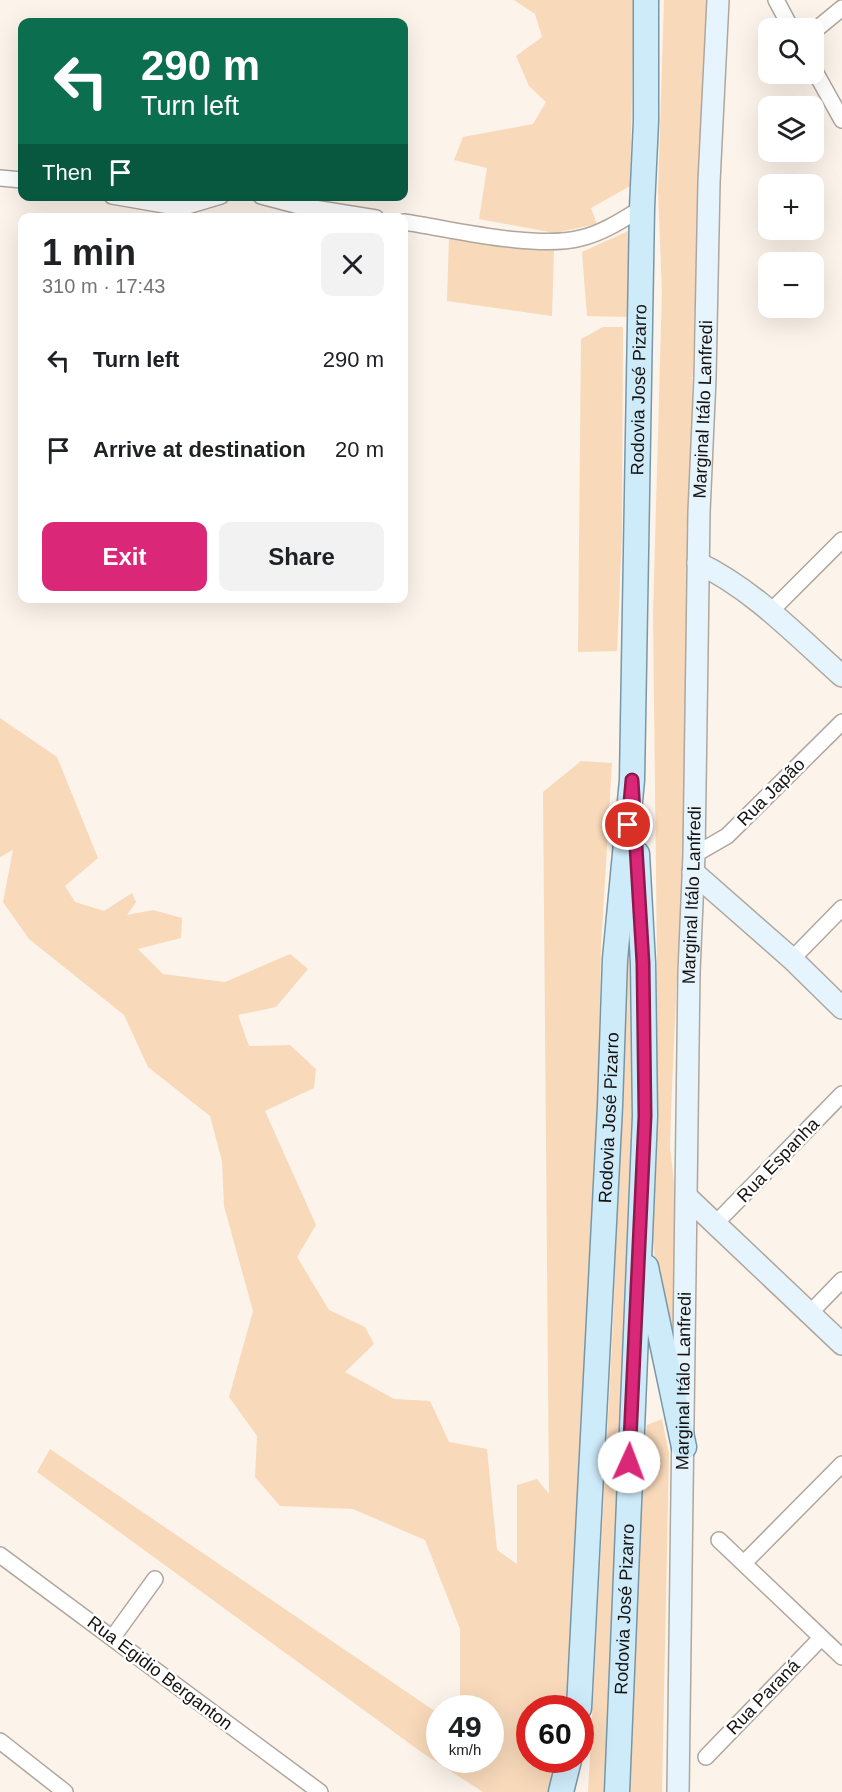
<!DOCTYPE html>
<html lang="en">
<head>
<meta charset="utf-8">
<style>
	body { margin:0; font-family:Helvetica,sans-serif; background:#f2f2f2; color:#202124; height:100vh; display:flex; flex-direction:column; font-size:22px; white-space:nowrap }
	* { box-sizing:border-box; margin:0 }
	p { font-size:20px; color:#757577 }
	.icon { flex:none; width:33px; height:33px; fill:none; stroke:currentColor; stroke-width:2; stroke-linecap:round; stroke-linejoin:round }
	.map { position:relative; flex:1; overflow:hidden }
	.drawer { position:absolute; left:18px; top:213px; width:390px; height:390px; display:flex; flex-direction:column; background:#fff; border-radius:12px; box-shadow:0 6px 24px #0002 }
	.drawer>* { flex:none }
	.banner { position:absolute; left:18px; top:18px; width:390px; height:183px; border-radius:12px; box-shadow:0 6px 24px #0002; background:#0b6e4f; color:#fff; overflow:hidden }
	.tools { position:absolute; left:758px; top:18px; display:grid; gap:12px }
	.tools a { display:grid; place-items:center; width:66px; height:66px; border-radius:12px; background:#fff; box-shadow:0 6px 24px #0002; font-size:30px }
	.speed { position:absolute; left:426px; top:1695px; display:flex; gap:12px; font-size:30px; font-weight:700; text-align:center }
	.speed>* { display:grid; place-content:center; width:78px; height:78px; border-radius:50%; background:#fff; box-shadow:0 6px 24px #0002; line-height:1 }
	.speed small { font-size:15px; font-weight:400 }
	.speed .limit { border:9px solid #d22; background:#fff; color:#111 }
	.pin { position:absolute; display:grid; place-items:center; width:51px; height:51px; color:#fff; margin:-26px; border:3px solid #fff; border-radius:50%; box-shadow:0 2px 6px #0007 }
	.me { position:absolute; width:66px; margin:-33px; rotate:2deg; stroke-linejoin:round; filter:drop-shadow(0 0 4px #0008) }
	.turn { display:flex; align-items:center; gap:21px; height:126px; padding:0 24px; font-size:27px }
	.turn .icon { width:78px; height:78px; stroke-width:2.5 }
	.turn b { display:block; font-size:42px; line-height:51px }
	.then { display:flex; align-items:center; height:57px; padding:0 24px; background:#0003; gap:12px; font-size:22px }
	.round { display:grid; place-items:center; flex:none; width:63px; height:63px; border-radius:12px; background:#f2f2f2 }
	.headline { display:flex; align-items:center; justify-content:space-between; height:102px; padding:0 24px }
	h1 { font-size:36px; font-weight:700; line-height:45px }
	.cta { display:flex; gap:12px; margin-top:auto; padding:12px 24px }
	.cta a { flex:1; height:69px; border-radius:12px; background:#db2777; color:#fff; font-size:24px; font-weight:700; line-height:69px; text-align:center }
	.cta a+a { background:#f2f2f2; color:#202124 }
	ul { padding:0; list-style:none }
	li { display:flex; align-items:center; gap:18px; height:90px; padding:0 24px }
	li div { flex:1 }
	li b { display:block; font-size:22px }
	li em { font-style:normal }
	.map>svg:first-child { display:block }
</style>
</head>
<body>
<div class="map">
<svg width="842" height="1792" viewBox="0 0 842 1792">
	<rect width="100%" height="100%" fill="#fcf3ea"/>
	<!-- green -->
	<path fill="#f8d9ba" d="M514 0H634L630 186 591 208 597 224 555 233 479 219 487 168 454 160 463 137 533 124 546 102 529 86 516 56 542 37 535 14Z
		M664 0H711L710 28 705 33 708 45C690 307 689 569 683 831 680 936 673 1042 670 1147L675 1191 672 1370 662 1321 652 1233 655 1113 653 1036 657 960 653 614 662 291 658 191Z
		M628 231V317L587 316 582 252Z
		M449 236 554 250 552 316 447 301Z
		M603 327H623L622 534 617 651 578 652 581 339Z
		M0 718 57 757 98 858 65 886 75 902 104 911 132 893 136 902 127 915 153 910 182 918 181 938 138 949 163 974 225 982 290 954 308 969 276 1007 238 1015 249 1046 290 1045 316 1069 314 1088 265 1111 316 1225 297 1257 329 1310 365 1327 374 1344 345 1372 394 1399 430 1401 449 1442 487 1449 497 1550 517 1564V1485L537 1479 549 1494 543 792 581 761 612 763 601 947 596 1189 572 1708H530V1760H562L555 1792H483L424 1754 37 1472 50 1449 439 1714 440 1760H490V1708H460V1629L425 1540 353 1509 280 1506 255 1477 257 1436 229 1397 253 1311 224 1206 222 1161 210 1116 148 1067 124 1015 29 939 3 902 13 850 0 857Z
		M629 900C637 991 634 1084 632 1176 627 1381 610 1586 605 1792H588L613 1324Z
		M662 1419 669 1454 662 1792H629L630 1719 643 1449 647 1425Z"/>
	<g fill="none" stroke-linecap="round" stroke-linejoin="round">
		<defs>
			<path id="street" d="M776 0 791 28
				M813 32 842 8
				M813 68 842 120
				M0 178 22 180
				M112 196 181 208 221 196
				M261 196 295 205 376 218
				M404 222C452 229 535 250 581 238 603 233 622 220 642 208
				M770 612 842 540
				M694 855 727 836 842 722
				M792 959 842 908
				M714 1225 842 1094
				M809 1314 842 1280
				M719 1540 842 1657
				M0 1555 320 1792
				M744 1563 842 1464
				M113 1637 155 1579
				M0 1741 65 1792
				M706 1757 821 1638"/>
			<g id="secondary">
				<path d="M698 563C753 589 797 636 842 676"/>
				<path d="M693 872 792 959 842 1008"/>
				<path d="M687 1197 842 1344"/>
				<path id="s1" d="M678 1792 689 972 694 855 699 512 705 378 709 182 718 0"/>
			</g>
			<g id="primary">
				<path d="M646 1267 684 1447"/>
				<path id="s2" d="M579 1708 610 1106 615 959 632 780 642 208 646 121V0"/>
				<path d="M561 1792 569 1760"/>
				<path id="s3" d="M617 1792 645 1116 643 963 637 854"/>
			</g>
		</defs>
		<!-- street casing -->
		<use href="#street" stroke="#afa69e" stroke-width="18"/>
		<!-- secondary casing -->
		<use href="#secondary" stroke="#afa69e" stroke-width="24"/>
		<!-- primary casing -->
		<use href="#primary" stroke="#7897a6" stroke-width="27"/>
		<!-- street -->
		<use href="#street" stroke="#fff" stroke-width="15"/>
		<!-- secondary -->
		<use href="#secondary" stroke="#e6f5fd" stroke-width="21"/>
		<!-- primary -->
		<use href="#primary" stroke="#ceebfa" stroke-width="24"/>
	</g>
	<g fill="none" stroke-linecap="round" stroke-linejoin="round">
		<defs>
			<path id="route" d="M628 825 632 780 643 963 645 1116 629 1462"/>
		</defs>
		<!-- route casing -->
		<use href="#route" stroke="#8e194d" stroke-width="15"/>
		<!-- route -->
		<use href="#route" stroke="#db2777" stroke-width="10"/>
	</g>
	<g text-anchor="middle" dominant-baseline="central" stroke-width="5" stroke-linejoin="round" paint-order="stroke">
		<!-- street labels -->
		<g font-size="18" fill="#15120f" stroke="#fff">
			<text stroke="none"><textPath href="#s2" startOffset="1320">Rodovia José Pizarro</textPath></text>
			<text stroke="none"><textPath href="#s1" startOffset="1383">Marginal Itálo Lanfredi</textPath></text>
			<text transform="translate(771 792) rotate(-45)">Rua Japão</text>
			<text stroke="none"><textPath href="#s1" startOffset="897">Marginal Itálo Lanfredi</textPath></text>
			<text stroke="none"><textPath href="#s2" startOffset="591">Rodovia José Pizarro</textPath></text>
			<text transform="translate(778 1160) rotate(-46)">Rua Espanha</text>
			<text stroke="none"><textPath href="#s1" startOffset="411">Marginal Itálo Lanfredi</textPath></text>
			<text stroke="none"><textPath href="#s3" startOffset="183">Rodovia José Pizarro</textPath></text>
			<text transform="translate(160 1673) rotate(37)">Rua Egidio Berganton</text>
			<text transform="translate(763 1697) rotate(-46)">Rua Paraná</text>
		</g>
	</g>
</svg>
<div class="tools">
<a><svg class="icon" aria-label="search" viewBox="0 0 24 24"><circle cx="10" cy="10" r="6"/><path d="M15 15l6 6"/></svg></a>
<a><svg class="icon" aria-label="layers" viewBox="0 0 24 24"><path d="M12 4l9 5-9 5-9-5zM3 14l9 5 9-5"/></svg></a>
<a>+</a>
<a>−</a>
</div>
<div class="speed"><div>49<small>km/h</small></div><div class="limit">60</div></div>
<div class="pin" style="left:628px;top:825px;background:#d93025"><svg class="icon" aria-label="arrive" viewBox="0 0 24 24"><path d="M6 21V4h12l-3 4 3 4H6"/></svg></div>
<svg class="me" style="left:629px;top:1462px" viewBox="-20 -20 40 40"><circle r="19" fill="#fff"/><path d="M0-13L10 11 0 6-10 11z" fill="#db2777"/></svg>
<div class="banner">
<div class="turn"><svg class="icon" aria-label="left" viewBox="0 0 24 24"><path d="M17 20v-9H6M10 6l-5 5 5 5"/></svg><div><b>290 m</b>Turn left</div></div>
<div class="then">Then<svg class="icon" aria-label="arrive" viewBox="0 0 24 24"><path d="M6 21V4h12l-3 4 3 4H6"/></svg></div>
</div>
<section class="drawer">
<div class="headline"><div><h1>1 min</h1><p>310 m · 17:43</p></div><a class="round"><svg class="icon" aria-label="close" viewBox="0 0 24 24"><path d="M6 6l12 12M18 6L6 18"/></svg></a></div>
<ul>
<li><svg class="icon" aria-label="left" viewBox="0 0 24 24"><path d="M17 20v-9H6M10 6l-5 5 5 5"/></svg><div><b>Turn left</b></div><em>290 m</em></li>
<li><svg class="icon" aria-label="arrive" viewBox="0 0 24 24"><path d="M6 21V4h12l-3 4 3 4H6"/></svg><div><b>Arrive at destination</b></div><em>20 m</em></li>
</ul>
<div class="cta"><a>Exit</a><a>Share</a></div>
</section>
</div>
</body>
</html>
